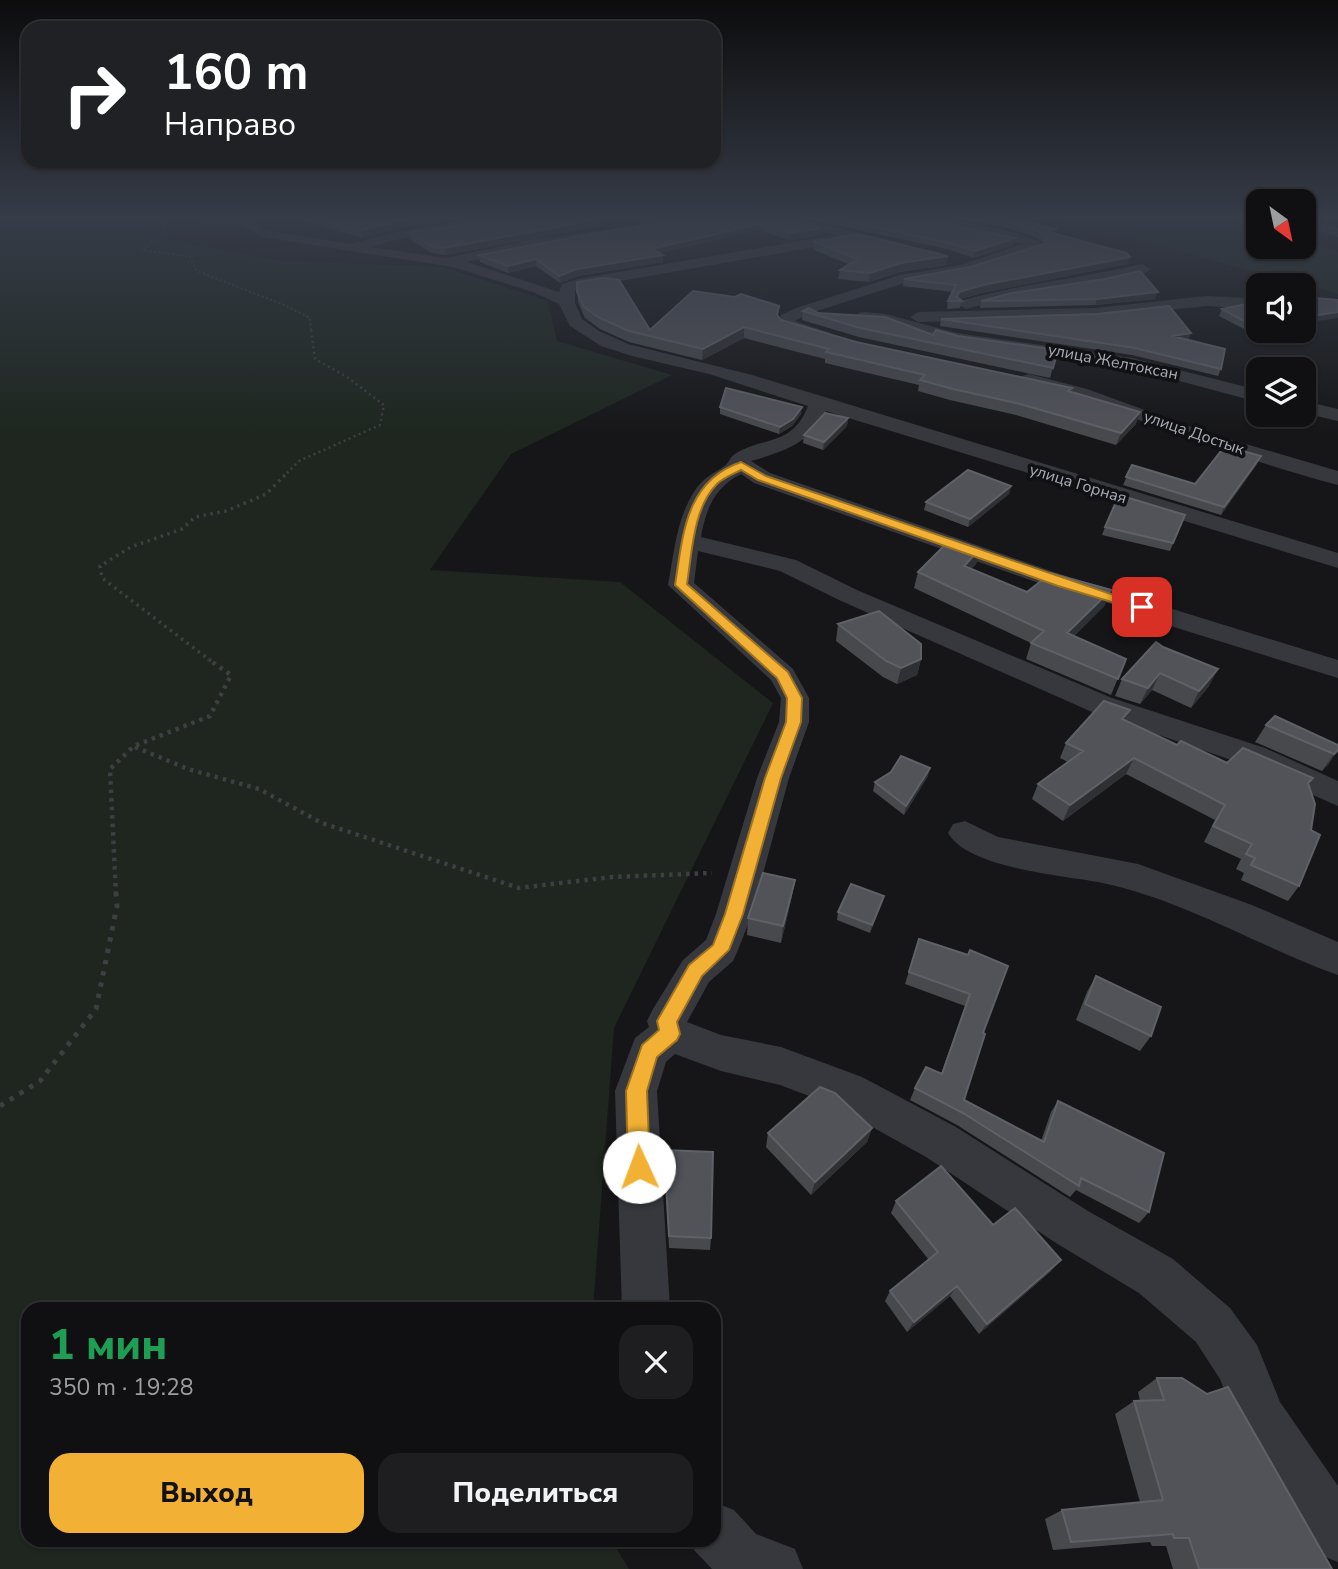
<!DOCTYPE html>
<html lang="ru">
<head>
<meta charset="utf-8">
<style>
	body { margin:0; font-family:"Nunito Sans",sans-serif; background:#1e1e20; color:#f1f3f6; height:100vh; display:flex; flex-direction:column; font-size:26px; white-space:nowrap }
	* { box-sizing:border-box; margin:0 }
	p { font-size:23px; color:#9c9d9f }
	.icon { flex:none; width:38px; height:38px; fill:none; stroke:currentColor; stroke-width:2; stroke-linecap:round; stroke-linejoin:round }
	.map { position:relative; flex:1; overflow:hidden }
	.side { position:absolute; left:21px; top:1302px; width:700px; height:245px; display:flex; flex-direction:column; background:#101012; border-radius:21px; box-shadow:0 2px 5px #0004,0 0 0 2px #303032 }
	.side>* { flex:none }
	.banner { position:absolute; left:21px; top:21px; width:700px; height:147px; border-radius:21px; box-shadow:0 2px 5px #0004,0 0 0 2px #303032; background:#202124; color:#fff; overflow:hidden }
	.needle { width:46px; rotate:147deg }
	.buttons { position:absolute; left:1246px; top:189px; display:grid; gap:14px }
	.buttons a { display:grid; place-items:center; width:70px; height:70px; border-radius:14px; background:#101012; box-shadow:0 2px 5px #0004,0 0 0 2px #303032; font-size:35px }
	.pin { position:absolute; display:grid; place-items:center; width:60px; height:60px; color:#fff; margin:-30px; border-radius:14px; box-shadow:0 4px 10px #0006 }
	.me { position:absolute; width:77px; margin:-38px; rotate:358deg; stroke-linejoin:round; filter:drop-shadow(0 0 5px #0008) }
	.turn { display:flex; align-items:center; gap:24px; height:147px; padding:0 28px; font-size:32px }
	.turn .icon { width:91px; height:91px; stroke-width:2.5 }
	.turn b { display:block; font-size:49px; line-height:60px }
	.round { display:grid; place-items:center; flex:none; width:74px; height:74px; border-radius:21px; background:#1e1e20 }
	.head { display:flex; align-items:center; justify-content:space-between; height:119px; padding:0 28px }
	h1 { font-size:42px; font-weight:800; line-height:52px; color:#1e9e55 }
	.button { display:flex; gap:14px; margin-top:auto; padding:14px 28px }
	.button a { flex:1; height:80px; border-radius:21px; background:#f2b134; color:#111; font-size:28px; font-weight:800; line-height:80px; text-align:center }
	.button a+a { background:#1e1e20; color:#f1f3f6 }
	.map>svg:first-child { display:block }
</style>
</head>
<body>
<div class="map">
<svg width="1338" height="1569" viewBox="0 0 1338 1569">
	<rect width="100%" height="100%" fill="#161618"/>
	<!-- green -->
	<path fill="#1e261f" d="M0 217H165L169 240 282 261 443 267 548 301 557 341 672 375 511 454 430 570 620 582 773 703 614 1028 593 1309H28V1540H611L629 1569H0Z
		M1032 217H1227L1258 227V247H1304V241L1338 252V294L1083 226Z"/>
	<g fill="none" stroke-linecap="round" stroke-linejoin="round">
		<!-- path-far4 -->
		<path stroke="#3d3f44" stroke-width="2" stroke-dasharray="2 2.5" stroke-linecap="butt" d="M159 217 164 230 143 250 190 257 197 271 282 304 310 318 311 332"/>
		<!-- path-far3 -->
		<path stroke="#3d3f44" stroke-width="2.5" stroke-dasharray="2 3.5" stroke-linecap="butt" d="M283 477 299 461 380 425 384 405 347 377 315 359 311 330"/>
		<!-- path-far2 -->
		<path stroke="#3d3f44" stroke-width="3.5" stroke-dasharray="2.5 4.5" stroke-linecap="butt" d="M211 661 102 578 100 566 131 547 182 529 195 517 226 511 266 494 285 475"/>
		<!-- path-far1 -->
		<path stroke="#3d3f44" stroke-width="4.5" stroke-dasharray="3.5 5" stroke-linecap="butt" d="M135 747 188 769 259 789 322 823 519 888 612 877 712 873
			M116 895 110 769 134 746 210 716 231 675 208 659"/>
		<!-- path -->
		<path stroke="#3d3f44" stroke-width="5" stroke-dasharray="4.5 7" stroke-linecap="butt" d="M0 1106 40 1081 96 1009 117 906 116 893"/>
		<!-- street -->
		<path fill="#37383d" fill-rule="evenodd" d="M259 217 254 221 266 230 351 244 394 232 486 217H514L507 221 395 240 371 247 446 258 534 239 607 230V236L602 237 534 247 467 262 559 292 562 284 578 279 835 235 768 220 767 217H789L860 233 862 236 855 240 580 288 575 290V303L582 319 599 331 628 344 752 375 1338 553V568L826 411C812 443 782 452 751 461L770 473 1071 578 1137 596 1166 607 1338 660V678L1148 619 1119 606 1053 588 754 483 741 474C716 487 708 504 702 531L701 537 796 560 857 590 1112 698 1265 748 1338 781V806L1243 764 1092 712 839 600 780 571 698 551 694 583 793 669 809 698V722L789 778 752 914 738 950 733 961 709 982 687 1022 721 1035 781 1047 862 1077 956 1127 1088 1211 1173 1259 1230 1308 1257 1345 1280 1402 1338 1486V1562L1318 1554 1244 1438 1220 1379 1196 1342 1139 1293 1056 1243 926 1157 833 1105 780 1085 721 1071 675 1054 666 1062 657 1091 670 1309H622L615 1091 635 1038 649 1027 647 1021 653 1009 683 960 706 940 716 914 757 778 779 722 781 698 771 680 668 585C674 554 676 520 694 492 702 478 713 474 726 465 729 462 730 457 735 454 763 436 792 447 808 406L709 374 632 356 601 346 570 326 559 304 533 292 453 267 262 237 241 224 206 226 199 222 206 218Z
			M679 217H712L705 221 641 230 634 226 641 222Z
			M910 217C935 217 1027 229 1043 245L1041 248 968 272 907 282 808 314 795 321 830 333 833 337 830 341H818L781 328 779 324 781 315 796 308 900 275 961 265 1023 244 916 221Z
			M1304 218 1338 228V237L1304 226Z
			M1142 264 1150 269 1147 272 1103 283 1010 297 966 309 958 304 960 301C1020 284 1081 278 1142 264Z
			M1207 296 1243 298 1251 303 1243 308 1207 306 1095 318 918 322 910 317 918 312 1095 308Z
			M865 312 885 314 957 333 1132 358 1258 390V402L1131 368 956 343 884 324 859 321 857 317 859 313Z
			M1029 374 1087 389 1205 432 1338 471V485C1231 458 1129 411 1022 384L1020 380 1022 376Z
			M1304 401 1338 409V421L1304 413Z
			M965 821 998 837 1138 864 1252 905 1338 942V975C1257 946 1183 899 1098 882 1060 875 968 868 948 833L953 824Z
			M714 1502 734 1510 756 1534 795 1549 803 1569H712L694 1550 691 1540H714Z"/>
	</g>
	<!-- wall -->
	<path fill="#47494d" d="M298 217H449L450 220 394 229 362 238 303 221Z
		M611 217H662L625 221Z
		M706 217 822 228 821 235 790 240 759 230 660 253 663 262 578 276 560 283 536 266 508 273 480 262 479 255Z
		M799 217H916L1013 245 974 258 947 249Z
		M942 217H1009L1054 234 1127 264 982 293 959 299 962 301 960 308 947 309 948 301 953 292 903 286 904 279 970 267 1044 243 1035 237 1001 226Z
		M599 218 600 219V226L446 255 432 253 411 240 409 233Z
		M815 242 948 256 946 265 900 272 869 282 838 279 840 270 848 264 814 250Z
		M577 282 650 330 778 316 781 320 856 342 1072 388 1071 392 1136 424 1116 445 1016 415 950 400 918 391 919 385 825 363V359L744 338 702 360 629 342 600 329 585 318 578 302Z
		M1012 293 1155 299 1095 305 980 308 981 301Z
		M1258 298V330L1248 331 1219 316 1222 309 1247 304Z
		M803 311 933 335 958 336 1058 350 1050 378 859 337 802 320Z
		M941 319 1188 340 1221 369 1218 376 1132 355 940 326Z
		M720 407 801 414 792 426 779 434 720 414Z
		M848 418 847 426 823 450 803 443 804 435Z
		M1257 464 1221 515 1123 485 1132 465 1195 484Z
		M1011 486 1009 494 968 527 924 510 926 502Z
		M1185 515 1170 551 1102 535 1105 527Z
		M980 549 976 564 971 569 1027 592 1105 605 1074 636 1126 659 1111 695 1026 659 1031 643 914 588 918 572Z
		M838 624 921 659 917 675 897 684 883 677 836 641Z
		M1156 642 1209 686 1191 708 1152 690 1140 704 1115 696 1122 679Z
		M1125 720 1177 745 1227 763 1313 778 1308 785 1299 886 1288 901 1241 880 1244 873 1236 869 1241 859 1204 842 1215 820 1126 774 1063 821 1032 799 1038 784 1068 762 1060 758 1066 743Z
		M1266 725 1338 751 1322 771 1255 742Z
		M928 776 904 815 873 791 875 782Z
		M792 896 781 943 747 935 748 918Z
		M884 896 870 933 837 920 838 912Z
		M919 939 968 955 983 1033 964 1100 1041 1141 1051 1112 1058 1101 1149 1212 1139 1223 1076 1190 1070 1197 957 1125 910 1100 915 1088 941 1074 965 1006 905 984Z
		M1096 976 1151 1036 1140 1051 1076 1020 1087 992Z
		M872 1128 867 1142 811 1195 766 1147 768 1133Z
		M664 1150 711 1238 710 1250 669 1248Z
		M896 1201 993 1225 1051 1271 979 1334 950 1296 907 1332 885 1301 890 1291 929 1260 891 1213Z
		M1157 1378 1332 1569H1173L1166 1546H1152L1150 1542 1053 1550 1045 1519 1062 1510 1140 1502 1115 1414 1134 1401H1140L1138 1392Z"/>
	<!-- shaded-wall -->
	<path fill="#2f3033" d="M426 217H449L450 220 394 229 362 238 360 231 392 222Z
		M453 217H473L454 220Z
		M625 217H662L625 221Z
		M600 219V226L446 255 445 248Z
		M760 224 759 230 651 255V249Z
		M822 228 821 235 790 240 791 233Z
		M1015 238 1013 245 974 258 975 251Z
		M663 255V262L578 276 560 283 559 276 577 269Z
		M948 256 946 265 900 272 869 282 870 273 901 263Z
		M1130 257 1127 264 982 293 958 300 957 297 959 292 983 285Z
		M536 259V266L508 273V266Z
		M1158 292 1155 299 1095 305 1097 299Z
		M1338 312V318L1304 323V317Z
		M1258 323V330L1248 331 1251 325Z
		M744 327V338L702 360 703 349Z
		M1191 333 1188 340 1172 336Z
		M802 407 801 414 792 426 779 434 780 427Z
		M1140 412 1136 424 1116 445 1121 433Z
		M848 418 847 426 823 450 824 442Z
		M1261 456 1257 464 1221 515 1224 507Z
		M1011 486 1009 494 968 527 970 519Z
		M980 549 976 564 960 581 964 566Z
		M1111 590 1105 605 1061 648 1067 633Z
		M921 659 917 675 897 684 901 668Z
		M1218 669 1209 686 1191 708 1199 691Z
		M1160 673 1152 690 1140 704 1148 688Z
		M1338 750 1329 764 1322 771 1334 754Z
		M1134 758 1126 774 1063 821 1070 805Z
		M930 768 928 776 904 815 906 806Z
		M795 880 792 896 781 943 783 926Z
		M884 896 882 904 870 933 872 925Z
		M872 1128 867 1142 811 1195 815 1182Z
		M1061 1260 1051 1271 979 1334 987 1324Z
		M957 1286 950 1296 907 1332 914 1322Z"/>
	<!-- building -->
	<path fill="#525359" stroke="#5f6168" stroke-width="2" d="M311 217H426L392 222 360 231Z
		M508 217H597L600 219 445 248 431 246 409 233Z
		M706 217H770L822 228 791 233 760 224 651 249 663 255 577 269 559 276 536 259 508 266 479 255 624 228Z
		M829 217H916L1015 238 975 251 948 243Z
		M982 217H1009L1056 229 1049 232 1126 253 1130 257 983 285 959 292 957 297 962 301H948L956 285 904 279 970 267 1044 244 1047 238 1036 230 1002 220Z
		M857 234 948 256 901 263 870 273 840 270 857 259 815 242Z
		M1140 271 1158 292 1097 299 981 301 1012 293 1105 279Z
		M603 278 619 280 650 330 693 291 735 297 741 294 779 306 777 315 781 320 856 342 1072 388 1068 391 1140 412 1121 433 1020 404 953 389 920 380 925 375 826 352 829 349 744 327 703 349 629 331 600 318 584 307 577 292V282Z
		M1304 297 1338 300V312L1304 317Z
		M1258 298V323L1251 325 1222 309 1247 304Z
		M1169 306 1191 333 1172 336 1225 349 1221 369 1135 348 941 319 1097 314Z
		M809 308 818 313 885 317 933 335 936 330 958 336 1058 350 1053 368 860 328 803 311Z
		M726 388 802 407 793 419 780 427 720 407Z
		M825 413 848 418 824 442 804 435Z
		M1225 446 1261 456 1224 507 1126 477 1132 465 1195 484Z
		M968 470 1011 486 970 519 926 502Z
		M1119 495 1185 515 1173 543 1105 527Z
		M951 539 980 549 964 566 1027 592 1051 573 1111 590 1067 633 1126 659 1118 679 1031 643 1044 631 918 572Z
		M879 611 921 644V659L901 668 886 661 838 624Z
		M1156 642 1163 647 1218 669 1199 691 1160 673 1148 688 1122 679Z
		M1104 701 1130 710 1122 719 1177 745 1181 741 1227 763 1243 748 1313 778 1308 783 1315 804 1311 830 1320 835 1299 886 1251 865 1255 858 1246 854 1252 844 1213 826 1225 805 1134 758 1070 805 1038 784 1083 751 1066 743Z
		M1275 716 1338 745V750L1334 754 1266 725Z
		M901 756 930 768 906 806 875 782 891 772Z
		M763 873 795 880 783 926 748 918Z
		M851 884 884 896 872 925 838 912Z
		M919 939 968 955 970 950 1008 966 983 1033 985 1034 964 1100 1044 1142 1058 1101 1164 1153 1149 1212 1081 1178 1079 1186 963 1113 915 1088 926 1067 942 1074 970 994 909 972Z
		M1096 976 1161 1007 1151 1036 1085 1004Z
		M820 1087 835 1093 872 1128 815 1182 768 1133Z
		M664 1150 713 1152 711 1238 669 1236Z
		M941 1166 993 1225 1015 1208 1061 1260 987 1324 957 1286 914 1322 890 1291 938 1252 896 1201Z
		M1157 1378H1182L1207 1394 1228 1387 1332 1569H1199L1189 1538H1174L1173 1534 1071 1542 1062 1510 1163 1500 1134 1401 1164 1400Z"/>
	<!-- sky -->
	<linearGradient id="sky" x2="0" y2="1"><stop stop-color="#0c0c0d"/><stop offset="0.5" stop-color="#363c48"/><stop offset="1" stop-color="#363c48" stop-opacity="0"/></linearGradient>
	<rect width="1338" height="436" fill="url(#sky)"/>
	<!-- route -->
	<path fill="#f2b134" stroke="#9d7322" stroke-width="2" d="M741 462 766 476 1149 607 1142 611 1058 586 758 480 741 470C733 474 723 478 717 484 693 508 692 553 687 584L788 672 802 698 801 722 781 778 743 914 729 950 702 976 677 1022 680 1034 677 1040 657 1057 647 1091 650 1167 647 1175 639 1178 631 1175 628 1167 626 1091 642 1045 659 1030 657 1021 689 965 713 945 725 914 765 778 786 722 787 698 777 678 675 585C683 535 685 481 741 462Z"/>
	<g text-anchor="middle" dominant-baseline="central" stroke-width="7" stroke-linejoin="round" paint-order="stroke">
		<!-- far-street labels -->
		<g font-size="16" fill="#a8adb8" stroke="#111113">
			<text transform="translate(1113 362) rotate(11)">улица Желтоксан</text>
			<text transform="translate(1194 433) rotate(19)">улица Достык</text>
			<text transform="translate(1078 484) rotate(17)">улица Горная</text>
		</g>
	</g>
</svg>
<div class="buttons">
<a><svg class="needle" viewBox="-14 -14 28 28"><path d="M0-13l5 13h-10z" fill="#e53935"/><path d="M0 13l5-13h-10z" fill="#9c9d9f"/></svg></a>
<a><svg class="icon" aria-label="sound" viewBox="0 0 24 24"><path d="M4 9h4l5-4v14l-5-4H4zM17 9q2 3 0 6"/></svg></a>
<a><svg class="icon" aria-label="layers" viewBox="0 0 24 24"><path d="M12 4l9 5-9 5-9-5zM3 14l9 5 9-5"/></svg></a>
</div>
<div class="pin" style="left:1142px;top:607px;background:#d93025"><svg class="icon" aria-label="arrive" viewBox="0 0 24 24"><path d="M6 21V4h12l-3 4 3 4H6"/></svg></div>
<svg class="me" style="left:639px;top:1167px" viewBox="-20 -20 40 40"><circle r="19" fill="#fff"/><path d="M0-13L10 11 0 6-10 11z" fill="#f2b134"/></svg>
<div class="banner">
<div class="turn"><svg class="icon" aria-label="right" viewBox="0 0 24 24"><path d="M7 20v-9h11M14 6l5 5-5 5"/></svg><div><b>160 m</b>Направо</div></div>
</div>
<section class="side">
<div class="head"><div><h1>1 мин</h1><p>350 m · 19:28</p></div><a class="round"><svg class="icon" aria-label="close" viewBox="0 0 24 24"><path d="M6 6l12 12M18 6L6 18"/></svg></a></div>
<div class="button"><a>Выход</a><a>Поделиться</a></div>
</section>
</div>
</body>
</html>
